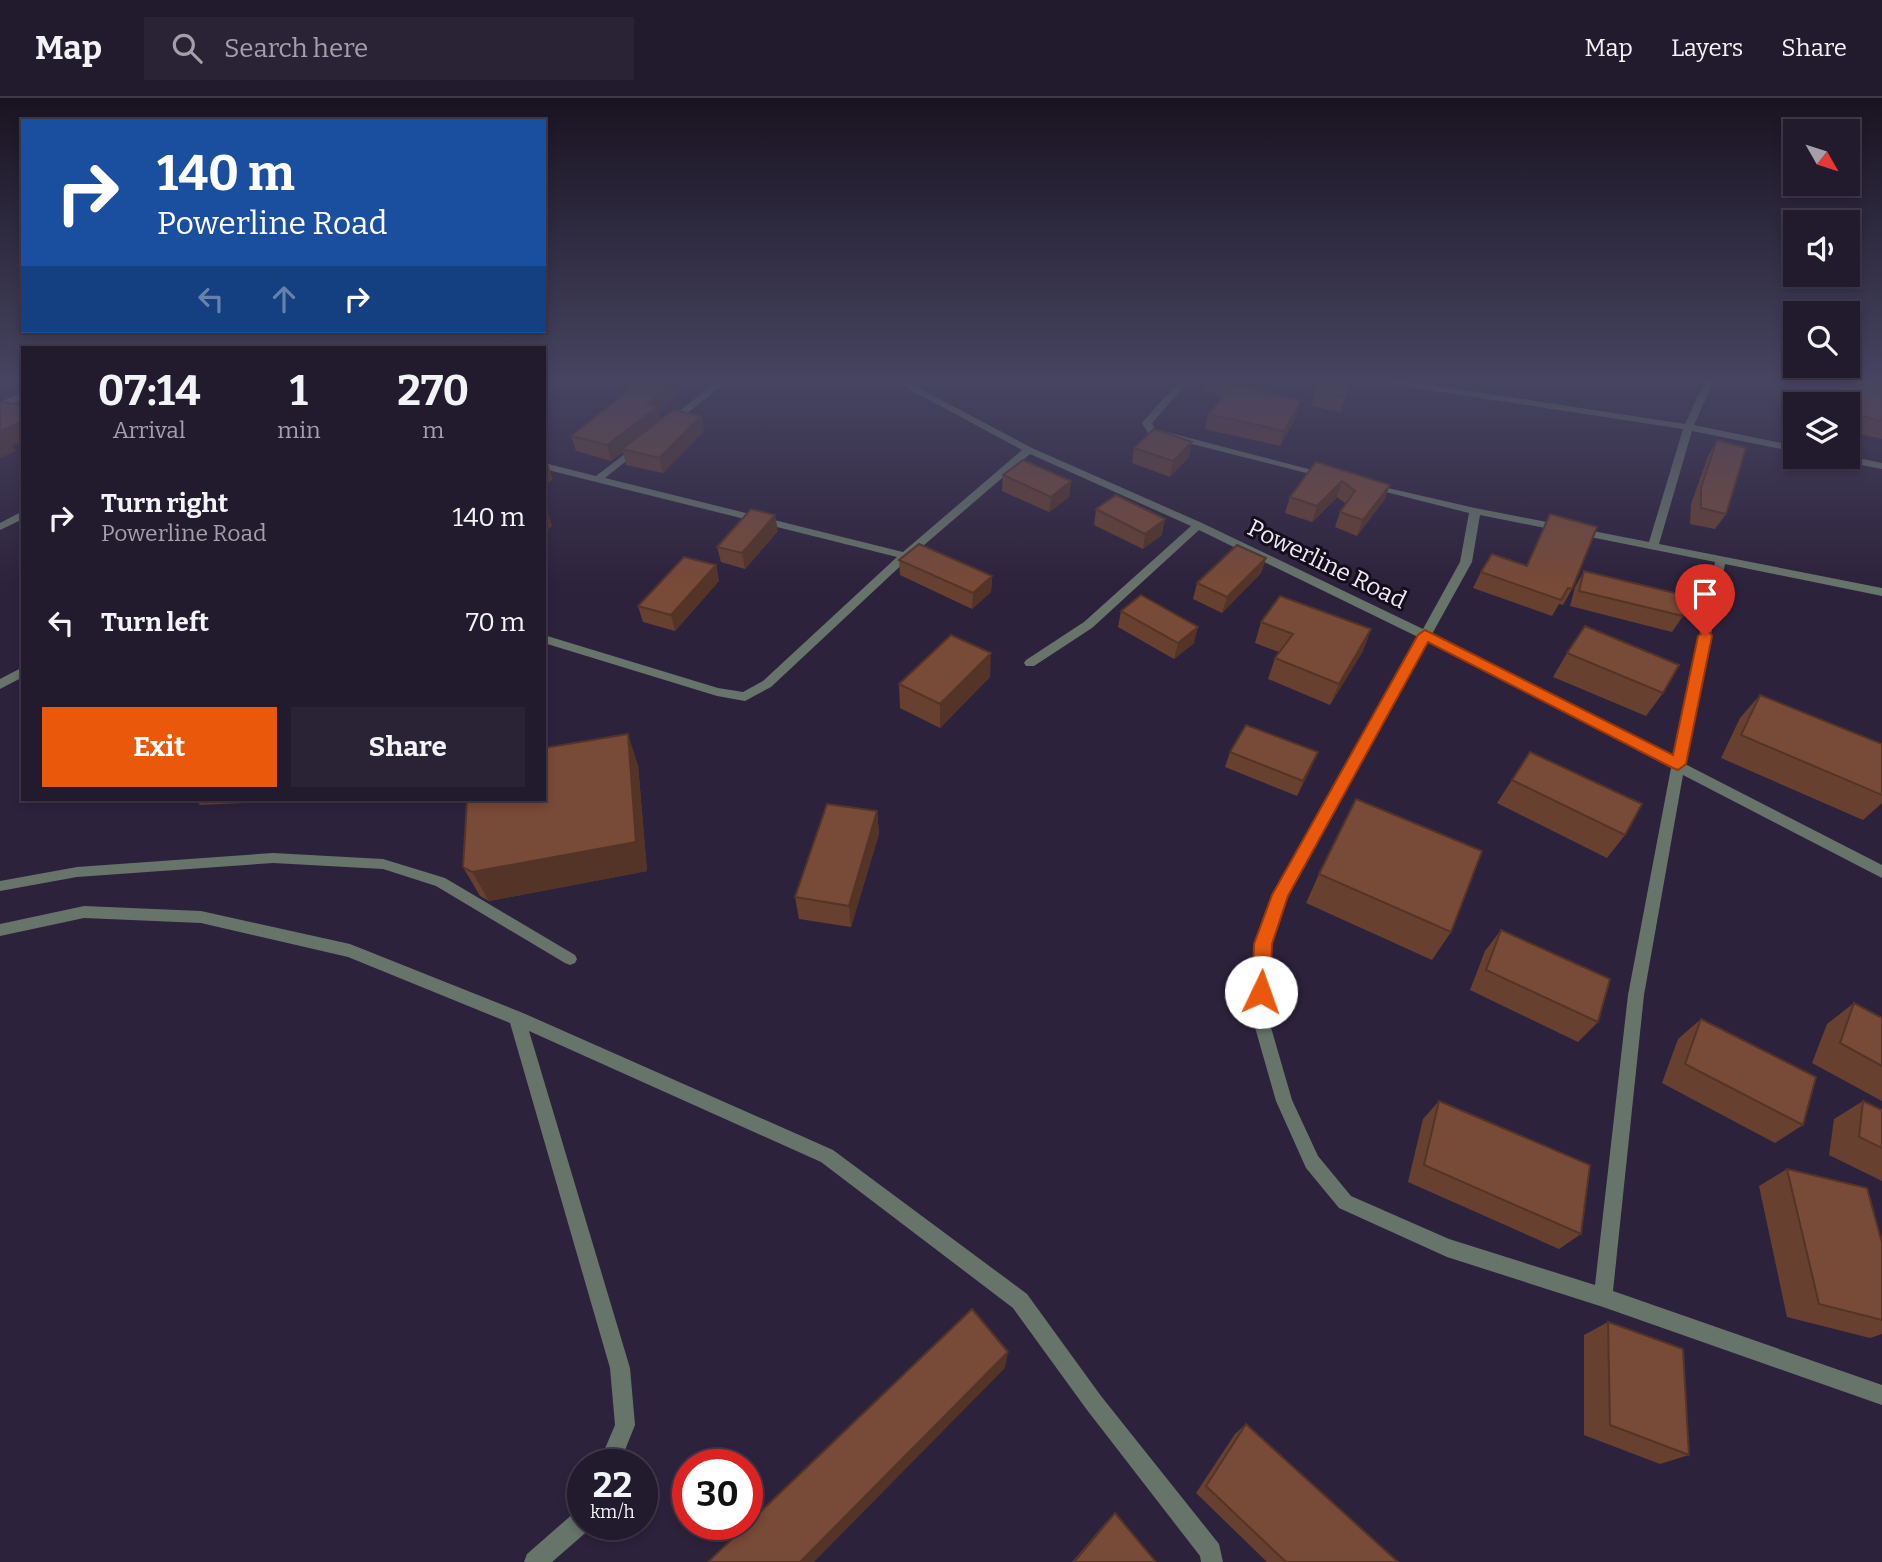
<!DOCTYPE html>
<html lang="en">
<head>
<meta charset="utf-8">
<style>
	body { margin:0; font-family:Bitter,serif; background:#2a2335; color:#f1f3f6; height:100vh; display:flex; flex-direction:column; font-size:26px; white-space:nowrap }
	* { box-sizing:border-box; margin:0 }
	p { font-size:23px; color:#a2a1aa }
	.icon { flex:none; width:38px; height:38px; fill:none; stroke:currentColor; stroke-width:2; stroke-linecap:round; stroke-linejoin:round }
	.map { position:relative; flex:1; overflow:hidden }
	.sheet { position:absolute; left:21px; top:248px; width:525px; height:455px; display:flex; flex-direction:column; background:#221a2d; border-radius:0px; box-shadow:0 4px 10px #0003,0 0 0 2px #3f3849 }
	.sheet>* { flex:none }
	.guide { position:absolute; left:21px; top:21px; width:525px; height:214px; border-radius:0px; box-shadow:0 4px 10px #0003,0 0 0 2px #3f3849; background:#1a4fa0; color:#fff; overflow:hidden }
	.needle { width:46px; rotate:129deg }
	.buttons { position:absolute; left:1783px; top:21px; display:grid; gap:14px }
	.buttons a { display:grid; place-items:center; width:77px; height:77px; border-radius:0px; background:#221a2d; box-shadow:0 4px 10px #0003,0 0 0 2px #3f3849; font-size:35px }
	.speed { position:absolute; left:567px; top:1351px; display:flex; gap:14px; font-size:35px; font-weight:700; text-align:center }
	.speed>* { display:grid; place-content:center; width:91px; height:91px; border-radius:50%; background:#221a2d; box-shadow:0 4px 10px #0003,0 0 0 2px #3f3849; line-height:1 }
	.speed small { font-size:18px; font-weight:400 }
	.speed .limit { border:10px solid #d22; background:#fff; color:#111 }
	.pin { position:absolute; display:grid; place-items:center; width:60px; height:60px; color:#fff; margin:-72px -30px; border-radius:50% 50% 50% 0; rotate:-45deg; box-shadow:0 0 7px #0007 }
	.pin .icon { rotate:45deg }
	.me { position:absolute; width:77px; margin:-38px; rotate:3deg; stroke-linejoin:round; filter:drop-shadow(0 0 5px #0008) }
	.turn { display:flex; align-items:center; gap:24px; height:147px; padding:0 21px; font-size:32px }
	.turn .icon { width:91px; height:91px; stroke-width:2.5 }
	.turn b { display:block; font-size:49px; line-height:60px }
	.lanes { display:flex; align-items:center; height:66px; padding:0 21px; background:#0003; justify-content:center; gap:35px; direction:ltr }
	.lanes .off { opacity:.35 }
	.eta { display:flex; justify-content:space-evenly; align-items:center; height:119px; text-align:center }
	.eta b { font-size:42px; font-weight:700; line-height:49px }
	.button { display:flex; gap:14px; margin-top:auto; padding:14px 21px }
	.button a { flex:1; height:80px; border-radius:0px; background:#ea580c; color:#fff; font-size:28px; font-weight:700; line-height:80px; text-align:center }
	.button a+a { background:#2a2335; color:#f1f3f6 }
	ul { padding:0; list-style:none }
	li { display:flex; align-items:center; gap:21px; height:105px; padding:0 21px }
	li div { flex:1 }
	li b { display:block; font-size:26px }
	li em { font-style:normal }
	header { display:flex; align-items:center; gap:42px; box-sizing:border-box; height:98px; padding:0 35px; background:#221a2d; border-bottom:2px solid #3f3849 }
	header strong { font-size:33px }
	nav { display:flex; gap:38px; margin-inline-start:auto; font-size:24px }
	.search { width:490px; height:63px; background:#2a2335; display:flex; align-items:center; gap:18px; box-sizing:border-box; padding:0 24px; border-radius:0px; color:#a2a1aa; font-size:26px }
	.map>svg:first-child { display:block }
</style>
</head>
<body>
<header>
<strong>Map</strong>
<div class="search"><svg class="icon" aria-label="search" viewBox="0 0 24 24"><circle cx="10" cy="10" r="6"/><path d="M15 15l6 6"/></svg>Search here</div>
<nav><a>Map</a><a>Layers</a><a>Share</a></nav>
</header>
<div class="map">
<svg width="1882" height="1464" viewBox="0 0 1882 1464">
	<rect width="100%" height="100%" fill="#2d223c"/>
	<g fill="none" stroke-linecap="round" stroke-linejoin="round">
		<!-- service -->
		<path fill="#67746a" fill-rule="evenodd" d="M273 755 383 761 445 780 575 857 577 861 575 865 570 867 565 865 436 788 383 771 273 765 77 779 0 793V783L77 769Z"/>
		<!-- minor -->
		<path fill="#67746a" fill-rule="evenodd" d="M718 283H728L671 328H665V324Z
			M894 283H905L1032 350 1202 425 1423 531 1460 464 1469 415 1366 389V385L1475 410 1649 444 1683 331 1389 286 1385 283H1404L1685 326 1705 283H1714L1694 327 1796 348V354L1692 333 1659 446 1882 490V498L1725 466 1685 666 1882 767V780L1683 677 1644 897 1613 1193 1882 1287V1307L1603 1209 1447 1159 1339 1110 1306 1070 1276 1003 1252 919 1255 846 1275 793 1418 539 1199 432 1092 530 1034 568H1026L1024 565 1026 562 1084 524 1191 428 1030 356 909 460 771 589 745 603 717 598 544 545V537L718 590 743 594 763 583 897 459 544 371V365L596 378 638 346 643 349 641 351 605 380 903 454 1022 352ZM1480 417 1715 464 1673 660 1432 536 1472 464ZM1428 543 1671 670 1628 897 1595 1187 1449 1141 1351 1098 1318 1058 1292 1002 1268 919 1271 846 1287 798Z
			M1179 283H1189L1152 325 1155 331 1331 377 1326 380 1148 335 1142 325Z
			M23 294V301L0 311V304Z
			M1848 358 1882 365V371L1835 362 1830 359Z
			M23 413V421L0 432V425Z
			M23 569V579L0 591V581Z
			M84 808 201 813 350 846 523 915 833 1052 1027 1196 1101 1298 1219 1446 1223 1464H1201L1200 1458 1087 1312 1013 1210 821 1064 529 933 630 1270 635 1327 619 1367H598L615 1327 610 1270 510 925 348 859 201 825 84 820 0 838V826Z
			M583 1411V1426H592L591 1430 552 1464H524L527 1456 575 1414Z"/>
	</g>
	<!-- wall -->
	<path fill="#674030" d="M640 283H676L679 296 659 314 661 321 701 318 704 333 663 375 626 367 623 354 611 363 576 353 571 338Z
		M1208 283H1254L1247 290 1297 318 1280 348 1205 331 1208 316 1223 299 1205 293Z
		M1351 283 1340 314 1311 308 1316 293Z
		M1557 283H1584L1578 289Z
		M1829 283H1882V341L1848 333V306H1841L1839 284Z
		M1717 342 1726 416 1715 431 1690 426 1691 406 1708 358Z
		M1134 350 1189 359 1170 379 1132 365Z
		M1316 364 1390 387 1384 402 1357 438 1335 429 1340 414 1346 406 1337 399 1312 424 1285 415 1290 399Z
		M1003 377 1071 383 1069 399 1049 414 1002 393Z
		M1096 411 1162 437 1143 451 1094 427Z
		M1550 416 1572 491 1563 507 1559 506 1552 518 1473 490 1481 474 1526 468Z
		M778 433 745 471 721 464 717 449Z
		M1266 460 1261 475 1222 515 1193 501 1197 485Z
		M899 462 992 478 991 494 972 511 900 477Z
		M716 467 719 483 675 533 643 524 638 508Z
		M1584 473 1683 518 1672 534 1570 508 1575 489Z
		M1121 513 1194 545 1174 561 1118 529Z
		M1261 524 1371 531 1363 553 1330 607 1268 581 1275 560 1279 554 1255 545Z
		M1567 555 1663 595 1646 618 1553 579Z
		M990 579 940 630 900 610 899 586Z
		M1760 597 1882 646V705L1863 722 1721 660 1740 620Z
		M1230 654H1318L1311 670 1297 698 1225 669Z
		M1530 654 1625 737 1607 760 1497 705Z
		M638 667 647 773 489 803 480 798 463 769Z
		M196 702H309L200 707Z
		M877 713 879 736 851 829 799 821 795 799Z
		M1319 776 1451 834 1432 862 1306 805Z
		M1501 832 1598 924 1578 944 1470 892 1485 853Z
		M1854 905 1882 920V1003L1812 965 1827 926Z
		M1701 921 1803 1027 1775 1045 1662 985 1678 941Z
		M1439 1003 1581 1136 1559 1151 1408 1084 1423 1021Z
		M1863 1003 1882 1012V1083L1829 1057 1834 1021Z
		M1787 1071 1882 1145V1236L1870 1240 1787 1219 1759 1088Z
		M1608 1224 1689 1357 1660 1366 1584 1337V1237Z
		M1246 1326 1398 1464H1267L1196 1395 1235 1336Z
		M1115 1415 1156 1464H1072L1106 1424Z"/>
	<!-- shaded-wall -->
	<path fill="#543427" d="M674 283H676L679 296 659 314 661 324 622 351 623 354 611 363 607 347 647 306Z
		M1241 283H1254L1233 302 1236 287Z
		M1301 303 1297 318 1280 348 1284 333Z
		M701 318 704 333 663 375 659 360Z
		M23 323V343L12 348 16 353 0 360V333Z
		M1192 344 1189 359 1170 379 1173 363Z
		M548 366 553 381 544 388V369Z
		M1071 383 1069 399 1049 414 1051 399Z
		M1342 383 1337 399 1312 424 1317 408Z
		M1390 387 1384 402 1357 438 1363 422Z
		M547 412 552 428 544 435V414Z
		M775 417 778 433 745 471 742 455Z
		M1165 421 1162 437 1143 451 1145 436Z
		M1266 460 1261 475 1222 515 1227 499Z
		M716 467 719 483 675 533 671 517Z
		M992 478 991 494 972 511 973 495Z
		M1198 529 1194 545 1174 561 1178 545Z
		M1371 531 1363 553 1330 607 1339 586Z
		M991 555 990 579 940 630V606Z
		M628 636 638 667 647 773 489 803 472 774Z
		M1318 654 1311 670 1297 698 1303 683Z
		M877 713 879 736 851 829 849 808Z
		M1008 1254 1005 1270 814 1464H800Z"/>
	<!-- building -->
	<path fill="#784a38" stroke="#543427" stroke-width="2" d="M640 283H674L647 306 658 309 607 347 571 338Z
		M1222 283H1241L1236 287 1301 303 1284 333 1208 316 1234 287Z
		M1319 283H1350L1345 298 1316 293Z
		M1850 283H1882V323L1854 316Z
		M4 304 23 308V323L0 333V305Z
		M673 312 701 318 659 360 622 351Z
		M1154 331 1192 344 1173 363 1134 350Z
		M1717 342 1746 350 1726 416 1701 410V390Z
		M1023 362 1071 383 1051 399 1003 377Z
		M1316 364 1390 387 1363 422 1340 414 1355 393 1342 383 1317 408 1290 399Z
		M1116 397 1165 421 1145 436 1096 411Z
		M751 411 775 417 742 455 717 449Z
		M1550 416 1597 429 1572 491 1568 490 1561 502 1481 474 1492 456 1527 468Z
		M919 446 992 478 973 495 899 462Z
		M1237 447 1266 460 1227 499 1197 485Z
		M684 459 716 467 671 517 638 508Z
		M1584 473 1683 497V518L1579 493Z
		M1141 497 1198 529 1178 545 1121 513Z
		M1280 498 1371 531 1339 586 1275 560 1293 536 1261 524Z
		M1585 528 1679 567 1663 595 1567 555Z
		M951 537 991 555 940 606 899 586Z
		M1760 597 1882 646V697L1741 637Z
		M1246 627 1318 654 1303 683 1230 654Z
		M628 636 636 744 472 774 463 769 467 702H544V650Z
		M1530 654 1642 706 1625 737 1512 682Z
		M1356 701 1482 753 1451 834 1319 776Z
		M827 706 877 713 849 808 795 799Z
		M1501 832 1610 881 1598 924 1486 872Z
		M1854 905 1882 920V968L1840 945Z
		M1701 921 1816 979 1803 1027 1685 966Z
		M1439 1003 1590 1067 1581 1136 1424 1067Z
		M1863 1003 1882 1012V1050L1859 1039Z
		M1787 1071 1867 1090 1882 1145V1222L1819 1206Z
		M972 1211 1008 1254 800 1464H708Z
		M1608 1224 1683 1251 1689 1357 1610 1327Z
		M1246 1326 1398 1464H1286L1206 1388Z
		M1115 1415 1156 1464H1074Z"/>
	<!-- sky -->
	<linearGradient id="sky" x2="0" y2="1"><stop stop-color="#191321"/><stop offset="0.58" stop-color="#464461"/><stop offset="1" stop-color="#464461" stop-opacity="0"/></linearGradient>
	<rect width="1882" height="488" fill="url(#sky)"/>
	<!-- route -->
	<path fill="#ea580c" stroke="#983908" stroke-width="2" d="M1425 532 1673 657 1698 538 1705 533 1710 535 1712 538 1686 666 1678 672 1673 670 1428 544 1288 798 1272 846 1270 894 1261 902 1255 900 1252 894 1254 846 1272 797 1418 537Z"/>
	<g text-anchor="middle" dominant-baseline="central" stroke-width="6" stroke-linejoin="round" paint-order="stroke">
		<!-- street labels -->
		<g font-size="24" fill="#efe8fa" stroke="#130e1a">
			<text transform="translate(1327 466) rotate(26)">Powerline Road</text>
		</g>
	</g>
</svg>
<div class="buttons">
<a><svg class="needle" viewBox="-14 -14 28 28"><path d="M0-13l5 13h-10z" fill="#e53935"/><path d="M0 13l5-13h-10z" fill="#a2a1aa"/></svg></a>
<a><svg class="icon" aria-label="sound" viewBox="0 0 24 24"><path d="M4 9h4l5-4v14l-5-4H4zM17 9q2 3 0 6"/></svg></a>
<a><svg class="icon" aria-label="search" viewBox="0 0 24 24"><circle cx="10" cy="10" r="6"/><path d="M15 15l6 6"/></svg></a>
<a><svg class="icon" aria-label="layers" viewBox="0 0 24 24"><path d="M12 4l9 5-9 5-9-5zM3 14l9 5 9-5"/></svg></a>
</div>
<div class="speed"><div>22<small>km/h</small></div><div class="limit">30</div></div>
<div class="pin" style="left:1705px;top:538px;background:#d93025"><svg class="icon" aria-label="arrive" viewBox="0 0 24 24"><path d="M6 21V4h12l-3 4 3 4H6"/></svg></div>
<svg class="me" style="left:1261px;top:894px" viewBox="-20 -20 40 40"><circle r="19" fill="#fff"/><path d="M0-13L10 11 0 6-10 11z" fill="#ea580c"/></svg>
<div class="guide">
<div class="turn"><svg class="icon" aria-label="right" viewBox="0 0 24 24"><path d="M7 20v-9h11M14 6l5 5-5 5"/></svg><div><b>140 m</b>Powerline Road</div></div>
<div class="lanes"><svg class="icon off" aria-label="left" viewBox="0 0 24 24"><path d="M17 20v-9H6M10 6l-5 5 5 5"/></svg><svg class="icon off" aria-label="ahead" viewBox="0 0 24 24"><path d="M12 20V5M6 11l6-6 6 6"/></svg><svg class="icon" aria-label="right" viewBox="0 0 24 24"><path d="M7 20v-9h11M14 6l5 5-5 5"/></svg></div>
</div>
<section class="sheet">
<div class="eta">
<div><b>07:14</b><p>Arrival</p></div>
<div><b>1</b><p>min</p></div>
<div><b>270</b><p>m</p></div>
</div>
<ul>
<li><svg class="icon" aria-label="right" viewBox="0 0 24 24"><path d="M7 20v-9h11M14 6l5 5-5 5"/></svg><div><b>Turn right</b><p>Powerline Road</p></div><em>140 m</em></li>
<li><svg class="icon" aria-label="left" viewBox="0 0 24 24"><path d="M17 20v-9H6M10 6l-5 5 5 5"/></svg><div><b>Turn left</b></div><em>70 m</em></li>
</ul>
<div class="button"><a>Exit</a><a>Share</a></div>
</section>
</div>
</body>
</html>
